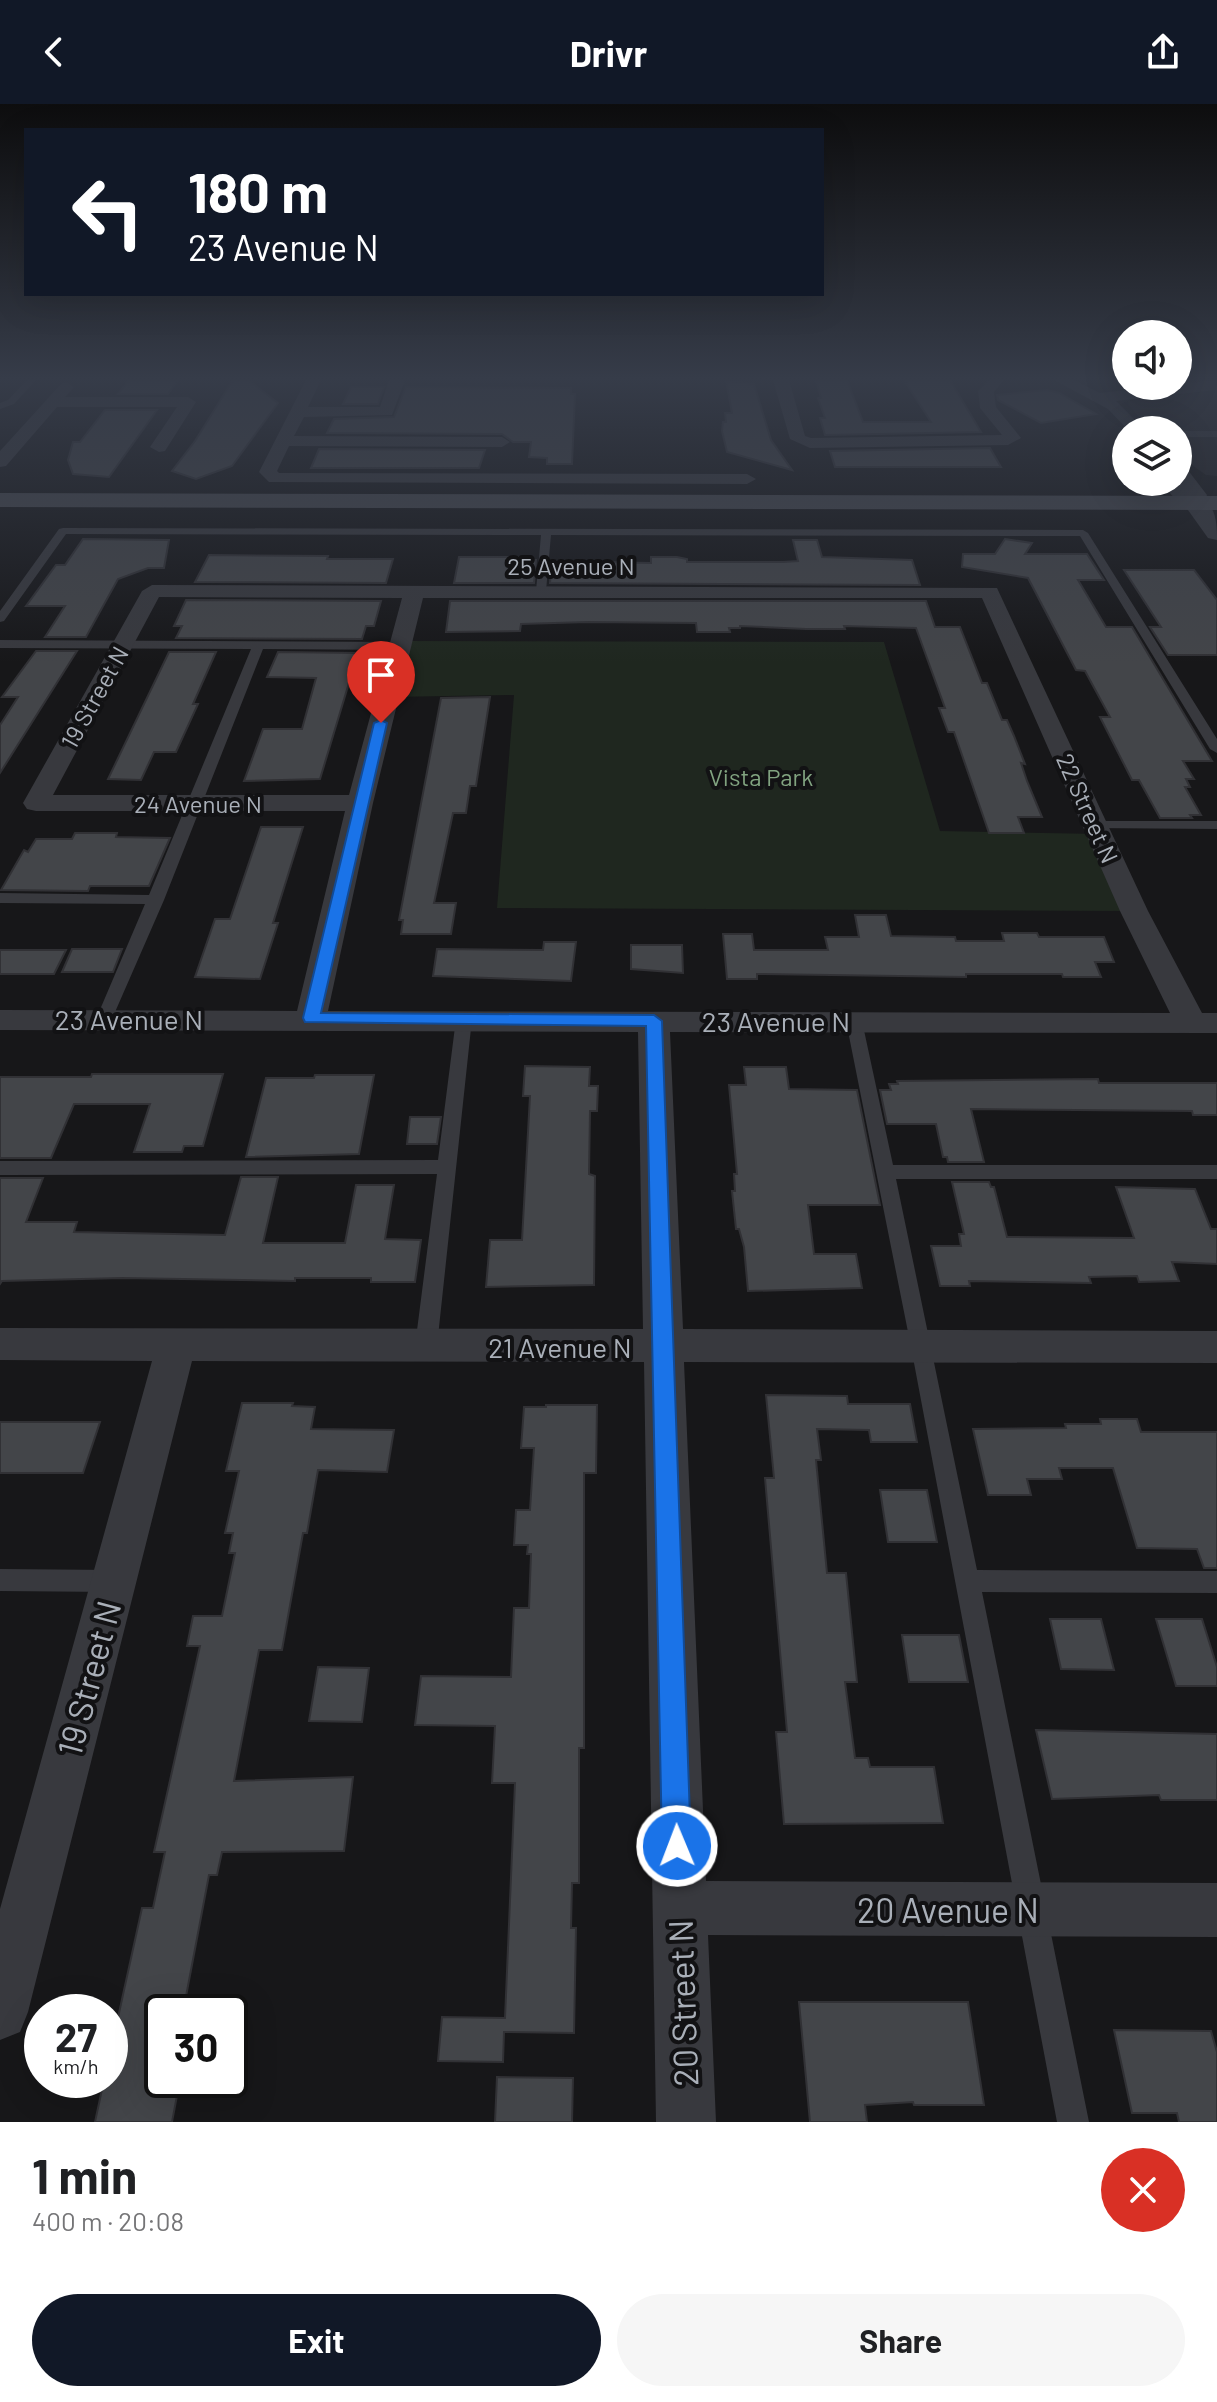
<!DOCTYPE html>
<html lang="en">
<head>
<meta charset="utf-8">
<style>
	body { margin:0; font-family:Barlow,sans-serif; background:#f6f6f6; color:#202124; height:100vh; display:flex; flex-direction:column; font-size:30px; white-space:nowrap }
	* { box-sizing:border-box; margin:0 }
	p { font-size:26px; color:#757577 }
	.icon { flex:none; width:44px; height:44px; fill:none; stroke:currentColor; stroke-width:2; stroke-linecap:round; stroke-linejoin:round }
	.map { position:relative; height:2018px; overflow:hidden }
	.side { display:flex; flex-direction:column; background:#fff; flex:1 }
	.side>* { flex:none }
	.hud { position:absolute; left:24px; top:24px; width:800px; height:168px; border-radius:0px; box-shadow:0 8px 32px #0002; background:#111827; color:#fff; overflow:hidden }
	.fabs { position:absolute; left:1112px; top:216px; display:grid; gap:16px }
	.fabs a { display:grid; place-items:center; width:80px; height:80px; border-radius:50%; background:#fff; box-shadow:0 8px 32px #0002; font-size:40px }
	.speed { position:absolute; left:24px; top:1890px; display:flex; gap:16px; font-size:40px; font-weight:700; text-align:center }
	.speed>* { display:grid; place-content:center; width:104px; height:104px; border-radius:50%; background:#fff; box-shadow:0 8px 32px #0002; line-height:1 }
	.speed small { font-size:20px; font-weight:400 }
	.speed .limit { border:4px solid #111; border-radius:12px; background:#fff; color:#111 }
	.pin { position:absolute; display:grid; place-items:center; width:68px; height:68px; color:#fff; margin:-82px -34px; border-radius:50% 50% 50% 0; rotate:-45deg; box-shadow:0 0 8px #0007 }
	.pin .icon { rotate:45deg }
	.me { position:absolute; width:88px; margin:-44px; rotate:359deg; stroke-linejoin:round; filter:drop-shadow(0 0 6px #0008) }
	.turn { display:flex; align-items:center; gap:28px; height:168px; padding:0 32px; font-size:36px }
	.turn .icon { width:104px; height:104px; stroke-width:2.5 }
	.turn b { display:block; font-size:56px; line-height:68px }
	.round { display:grid; place-items:center; flex:none; width:84px; height:84px; border-radius:42px; background:#f6f6f6 }
	.summary { display:flex; align-items:center; justify-content:space-between; height:136px; padding:0 32px }
	h1 { font-size:48px; font-weight:700; line-height:60px }
	.button { display:flex; gap:16px; margin-top:auto; padding:16px 32px }
	.button a { flex:1; height:92px; border-radius:48px; background:#111827; color:#fff; font-size:32px; font-weight:700; line-height:92px; text-align:center }
	.button a+a { background:#f6f6f6; color:#202124 }
	header { display:flex; justify-content:space-between; align-items:center; height:104px; padding:0 32px; background:#111827; color:#fff; font-size:36px; font-weight:700 }
	.map>svg:first-child { display:block }
</style>
</head>
<body>
<header><svg class="icon" aria-label="back" viewBox="0 0 24 24"><path d="M15 5l-7 7 7 7"/></svg>Drivr<svg class="icon" aria-label="share" viewBox="0 0 24 24"><path d="M12 15V3M7 8l5-5 5 5M5 13v7h14v-7"/></svg></header>
<div class="map">
<svg width="1217" height="2018" viewBox="0 0 1217 2018">
	<rect width="100%" height="100%" fill="#171719"/>
	<!-- built -->
	<path fill="#232326" d="M1217 286V372L1206 371 1178 351V326H1150L1128 300V297Z"/>
	<!-- green -->
	<path fill="#1f271f" d="M402 537 884 538 940 727 1099 730 1134 807 497 804 514 591 388 593Z"/>
	<!-- building -->
	<path fill="#434549" stroke="#313135" stroke-width="2" d="M129 276H178L168 290H118Z
		M233 276H248L278 299 232 362 196 375 172 367 195 337Z
		M816 276H847L863 318H931L904 276H950L981 328 825 331 820 314H825L818 294H821Z
		M726 277 754 280 771 336 792 366 727 348 722 327 723 318H726L725 309H732Z
		M351 283H384L378 300H343Z
		M406 283 571 284V290H575L572 360H547V354L529 353 531 338H513L502 330 327 329 334 315 394 313Z
		M1047 286 1059 289 1096 310 1041 319 998 296 997 291Z
		M105 306H157L109 373 73 370 68 356 73 338H80Z
		M990 344 1001 363H835L830 347Z
		M319 345 485 346 479 364H311Z
		M83 435 169 436 164 464H148L118 475 86 533H45L65 502H26L56 461H65Z
		M1005 435 1032 439 1025 450H1087L1104 476H1078L1106 523H1132L1212 657H1183L1194 675H1186L1190 683H1185L1201 711H1190L1192 714H1160L1139 676H1132L1100 613H1110L1085 567 1076 566 1028 474 962 463 963 450H995Z
		M793 436H817L822 453 912 456 920 481 550 479 552 457 651 459V453H677L687 455V458H783L798 457Z
		M209 451 328 452 327 455H393L386 479 195 478Z
		M459 453H526L525 456H536L534 479H454Z
		M1124 466H1194L1217 496V551H1168L1150 523H1161Z
		M186 496 381 497 374 522H366L362 535 176 534 182 522H174Z
		M450 497H926L935 523H960L982 579H987L1002 616H1007L1014 632 1025 660 1021 659 1027 677 1042 713H1018L1024 729H989L954 628H948L939 604H945L916 524 844 522 845 525H806L740 522V524H729L730 528H697L696 519 588 518 521 520 520 527 446 528Z
		M36 547H77L0 669V621L18 593H2Z
		M169 548H216L193 600H198L176 648H154L141 676 108 675Z
		M278 548 358 549 320 675 244 677 263 625H302L316 574 267 573Z
		M490 593 476 682H470L466 709H453L434 799H456L451 830H401L403 816H399L441 594Z
		M261 723H303L273 819H278L260 875 195 873 215 815H230Z
		M75 729H117L116 733 170 734 149 782H90L88 787 1 786 24 746 28 748 36 735H72Z
		M855 811H886L891 832 955 833 956 837H1004L1002 829H1037L1039 833H1104L1114 858H1095L1101 873H1063L1062 870H966V873L757 870V875H727L723 830H752L754 846H828L825 833H859Z
		M544 838H576L571 877 433 872 437 845 543 846Z
		M631 841H682L683 869 631 865Z
		M72 845H122L113 868H62Z
		M0 846H66L54 870H0Z
		M525 962 590 963 589 982H598L597 1007H590L589 1070 595 1072 594 1181 486 1183 490 1136H522L530 992H523Z
		M744 963H786L789 985 857 986 880 1101H808L814 1150H856L862 1184 748 1187 744 1143 739 1125H736L732 1087H735L734 1070H737L729 981H746Z
		M92 970H223L203 1042H184L182 1048H134L150 1000H74L51 1054H0V973H91Z
		M315 971H374L359 1050 246 1053 266 974H314Z
		M1098 975 1099 979H1217V1011H1193L1192 1007 971 1005 984 1058H948L947 1053H943L936 1020H887L880 986H891L889 980H898L897 977Z
		M410 1013H441L437 1040H407Z
		M241 1073H278L263 1139H345L356 1081H394L385 1135 421 1136 415 1178H371V1174H295V1177L122 1174 2 1177 0 1180V1074H43L26 1118H77L74 1128 225 1131Z
		M952 1078H989L991 1083H994L1007 1133 1134 1134 1116 1083 1195 1085 1211 1125H1217V1160L1172 1158 1179 1177 1139 1178 1137 1172 1089 1173 1091 1179 969 1177 970 1182H940L931 1142H961L959 1130H964Z
		M766 1291 847 1292 848 1300H910L917 1338H871L869 1326 817 1325 821 1356H816L827 1469H846L857 1578H845L855 1654H868L870 1663H934L943 1719 784 1720 776 1628H787L765 1374H774Z
		M242 1299H293L292 1302 315 1303 311 1325 394 1326 387 1368 318 1366 307 1429H303L282 1546H259L234 1677 353 1673 344 1747 222 1748 217 1771H209L184 1903 162 1904V1976H180L172 2018H95L104 1976H110V1950L142 1804H153L165 1748H154L200 1542H187L193 1512H222L235 1449H229L233 1429H225L239 1367H226Z
		M546 1301H597L596 1369H584V1644H579V1779H572L571 1824H576L574 1929 504 1928 503 1958 438 1957 442 1913 505 1914 515 1679H492L495 1622 415 1621 421 1572 511 1573 514 1504H529L531 1450H527L528 1441H514L516 1406H530L534 1344H521L524 1303H546Z
		M1100 1315H1137L1141 1328H1217V1464H1204L1197 1445 1137 1444 1113 1364H1059L1062 1375H1027L1031 1391H988L973 1325 1066 1324 1065 1320H1101Z
		M0 1318H100L83 1369H0Z
		M880 1386H927L937 1438H888Z
		M1050 1515H1101L1114 1566 1061 1565Z
		M1156 1515H1202L1217 1563V1582H1176Z
		M902 1531H959L968 1578H909Z
		M318 1563 369 1564 362 1618 309 1617Z
		M1036 1626 1217 1630V1696H1161L1159 1691 1052 1695Z
		M799 1898H968L984 2001H914L913 1998 865 2001 867 2018H810Z
		M1114 1926 1211 1927 1217 1948V2018H1179L1177 2009H1132Z
		M497 1973 573 1974 572 2018H495Z"/>
	<g fill="none" stroke-linecap="round" stroke-linejoin="round">
		<!-- service -->
		<path fill="#38393e" fill-rule="evenodd" d="M27 276H36L14 300 0 305V299L8 296Z
			M1178 327H1217V333H1178Z
			M63 424 1083 426 1088 429 1217 635V649L1210 645 1080 432 551 431 546 487 541 490 536 487 541 431 66 430 4 517 0 518V507L59 425Z
			M0 536 401 538 407 542 401 546 263 545 164 796 112 915 104 920 96 915 145 800 0 799V789L149 791 251 545 0 544Z
			M1095 717H1217V725L1090 724V718Z
			M464 910 472 915 437 1242 433 1248 426 1251 419 1248 415 1242 437 1070 0 1071V1057L438 1056 456 915Z
			M854 912 862 917 893 1061H1217V1075H896L977 1466 1217 1467V1489L982 1488 1089 2018H1057L911 1243 846 917Z
			M0 1465 113 1466 122 1469 125 1477 122 1485 113 1488 0 1487Z"/>
		<!-- minor -->
		<path fill="#38393e" fill-rule="evenodd" d="M306 276H321L308 303H380L389 276H405L392 311 304 313 294 332 502 333 510 338 502 343 289 342 277 367 279 369 747 370 756 375 747 380 269 378 259 368Z
			M773 276H789L805 332 811 334 1002 331 980 304 978 287 989 276H1004L994 288 996 303 1021 334 1008 341 810 344 790 335Z
			M1054 276H1074L1100 289 1216 276 1217 286 1116 297 1145 326H1128L1108 305Z
			M66 278 74 283 65 293H188L196 298 165 347 159 348 150 343 177 303H57L6 362 0 363V347L61 280Z
			M1178 360 1184 361 1207 391 1202 403C1183 407 1171 391 1161 378H1178Z
			M152 481 997 484 1148 807 1202 909H1217V929L670 928 683 1225 1217 1227V1259L684 1258 706 1777 1217 1779V1833L708 1831 716 2018H656L644 1258 192 1257 28 1908 20 1928 0 1936V1805L152 1257 0 1256V1224L643 1225 638 928 0 926V906L297 907 345 707H36L27 705 23 699 142 487ZM159 493 402 494 349 691H53ZM423 494H982L1120 807 1170 909 328 907 373 699Z"/>
		<!-- tertiary -->
		<path fill="#38393e" fill-rule="evenodd" d="M1195 392C1216 397 1217 418 1217 436L1208 434 1183 399 1187 394Z"/>
		<!-- secondary -->
		<path fill="#46484e" fill-rule="evenodd" d="M0 389 1217 392V406L0 403Z"/>
	</g>
	<!-- sky -->
	<linearGradient id="sky" x2="0" y2="1"><stop stop-color="#0d0d0e"/><stop offset="0.49" stop-color="#363c49"/><stop offset="1" stop-color="#363c49" stop-opacity="0"/></linearGradient>
	<rect width="1217" height="559" fill="url(#sky)"/>
	<!-- route -->
	<path fill="#1a73e8" stroke="#114b97" stroke-width="2" d="M381 616 387 619 321 909 654 911 662 917 691 1742 687 1752 677 1756 667 1752 662 1742 646 922 305 918 303 914 374 619Z"/>
	<g text-anchor="middle" dominant-baseline="central" stroke-width="8" stroke-linejoin="round" paint-order="stroke">
		<!-- far-street labels -->
		<g font-size="24" fill="#a9afb8" stroke="#121214">
			<text x="571" y="461">25 Avenue N</text>
			<text transform="translate(94 593) rotate(-61)">19 Street N</text>
			<text x="198" y="699">24 Avenue N</text>
			<text transform="translate(1088 704) rotate(66)">22 Street N</text>
		</g>
		<!-- far-park labels -->
		<g font-size="24" fill="#81a380" stroke="#121214">
			<text x="761" y="672">Vista Park</text>
		</g>
		<!-- street labels -->
		<g font-size="28" fill="#a9afb8" stroke="#121214">
			<text x="129" y="915">23 Avenue N</text>
			<text x="776" y="917">23 Avenue N</text>
			<text x="560" y="1243">21 Avenue N</text>
		</g>
		<!-- near-street labels -->
		<g font-size="34" fill="#a9afb8" stroke="#121214">
			<text transform="translate(88 1574) rotate(-75)">19 Street N</text>
			<text x="948" y="1805">20 Avenue N</text>
			<text transform="translate(682 1899) rotate(-92)">20 Street N</text>
		</g>
	</g>
</svg>
<div class="fabs">
<a><svg class="icon" aria-label="sound" viewBox="0 0 24 24"><path d="M4 9h4l5-4v14l-5-4H4zM17 9q2 3 0 6"/></svg></a>
<a><svg class="icon" aria-label="layers" viewBox="0 0 24 24"><path d="M12 4l9 5-9 5-9-5zM3 14l9 5 9-5"/></svg></a>
</div>
<div class="speed"><div>27<small>km/h</small></div><div class="limit">30</div></div>
<div class="pin" style="left:381px;top:619px;background:#d93025"><svg class="icon" aria-label="arrive" viewBox="0 0 24 24"><path d="M6 21V4h12l-3 4 3 4H6"/></svg></div>
<svg class="me" style="left:677px;top:1742px" viewBox="-20 -20 40 40"><circle r="17" fill="#1a73e8" stroke="#fff" stroke-width="3"/><path d="M0-11L8 9 0 5-8 9z" fill="#fff"/></svg>
<div class="hud">
<div class="turn"><svg class="icon" aria-label="left" viewBox="0 0 24 24"><path d="M17 20v-9H6M10 6l-5 5 5 5"/></svg><div><b>180 m</b>23 Avenue N</div></div>
</div>
</div>
<section class="side">
<div class="summary"><div><h1>1 min</h1><p>400 m · 20:08</p></div><a class="round" style="background:#d93025;color:#fff"><svg class="icon" aria-label="close" viewBox="0 0 24 24"><path d="M6 6l12 12M18 6L6 18"/></svg></a></div>
<div class="button"><a>Exit</a><a>Share</a></div>
</section>
</body>
</html>
